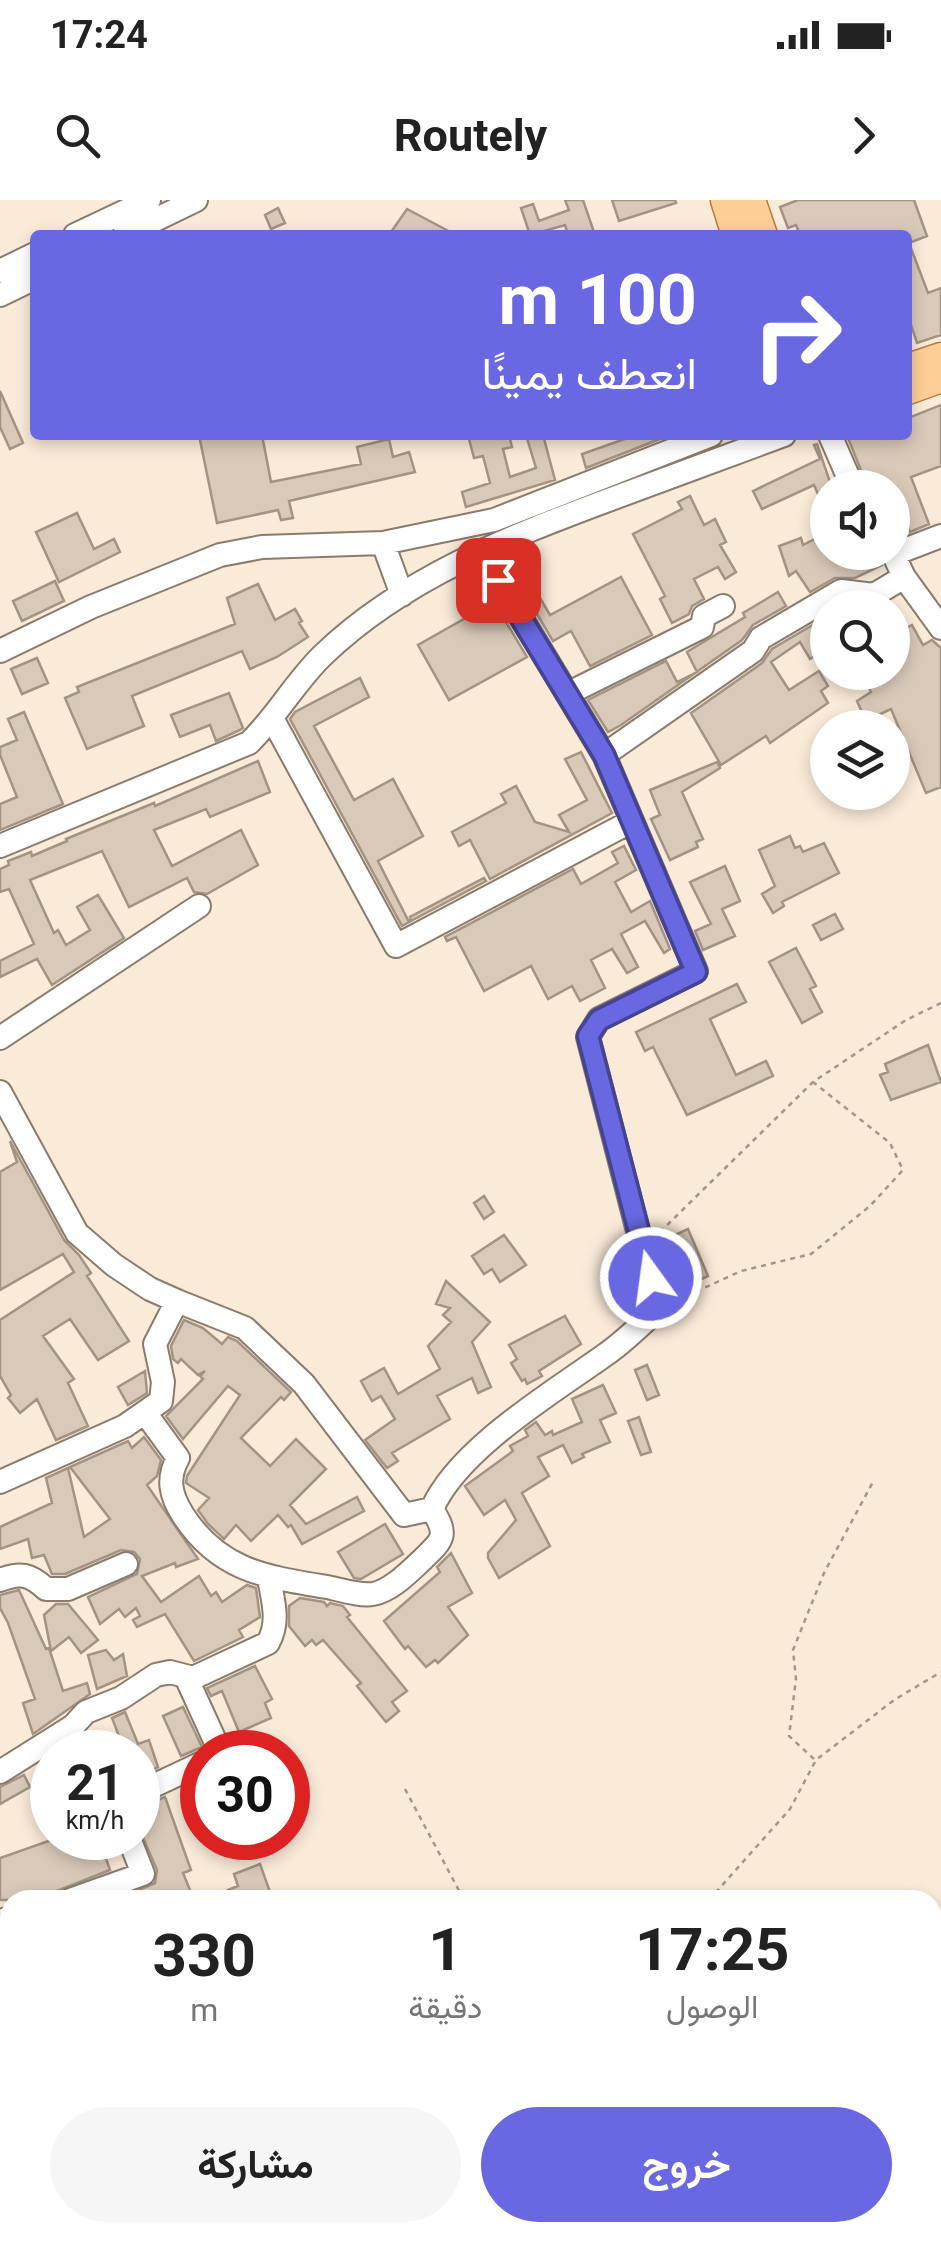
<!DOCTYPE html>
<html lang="ar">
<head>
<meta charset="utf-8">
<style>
	body { margin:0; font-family:Roboto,Vazirmatn,sans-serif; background:#f6f6f6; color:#222; direction:rtl; height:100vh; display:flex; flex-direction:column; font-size:38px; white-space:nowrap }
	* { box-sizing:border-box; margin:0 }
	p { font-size:32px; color:#767676 }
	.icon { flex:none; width:55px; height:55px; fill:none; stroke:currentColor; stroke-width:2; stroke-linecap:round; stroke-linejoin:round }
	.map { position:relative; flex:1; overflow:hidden; direction:ltr }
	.details { position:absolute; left:0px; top:1690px; width:942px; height:352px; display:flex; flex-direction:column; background:#fff; border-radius:30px 30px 0 0; box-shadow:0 5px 15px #0003; direction:rtl }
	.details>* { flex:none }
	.guide { position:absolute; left:30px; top:30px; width:882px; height:210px; border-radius:10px; box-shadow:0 5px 15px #0003; direction:rtl; background:#6968e2; color:#fff; overflow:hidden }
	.fabs { position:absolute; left:810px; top:270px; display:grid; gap:20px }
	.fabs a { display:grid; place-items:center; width:100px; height:100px; border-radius:50%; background:#fff; box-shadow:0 5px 15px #0003; font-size:50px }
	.speed { position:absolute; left:30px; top:1530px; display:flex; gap:20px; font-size:50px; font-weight:700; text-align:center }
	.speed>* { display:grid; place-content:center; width:130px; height:130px; border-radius:50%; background:#fff; box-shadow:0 5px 15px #0003; line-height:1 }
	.speed small { font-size:25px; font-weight:400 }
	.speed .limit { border:15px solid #d22; background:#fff; color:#111 }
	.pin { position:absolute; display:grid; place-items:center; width:85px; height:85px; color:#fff; margin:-42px; border-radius:20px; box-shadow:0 5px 15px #0006 }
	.me { position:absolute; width:110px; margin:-55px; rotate:346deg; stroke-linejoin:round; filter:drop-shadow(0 0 8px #0008) }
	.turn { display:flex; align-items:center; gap:35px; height:210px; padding:0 50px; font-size:45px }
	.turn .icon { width:130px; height:130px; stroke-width:2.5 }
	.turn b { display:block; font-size:70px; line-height:85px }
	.eta { display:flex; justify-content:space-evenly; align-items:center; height:170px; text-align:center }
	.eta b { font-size:60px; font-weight:700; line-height:70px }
	.button { display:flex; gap:20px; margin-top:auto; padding:20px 50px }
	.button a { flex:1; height:115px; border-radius:60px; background:#6968e2; color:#fff; font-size:40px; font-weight:700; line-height:115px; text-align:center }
	.button a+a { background:#f6f6f6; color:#222 }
	.status { display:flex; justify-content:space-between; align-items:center; height:70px; padding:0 50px; background:#fff; direction:ltr }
	.status svg { height:28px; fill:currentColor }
	header { display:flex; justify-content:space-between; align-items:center; height:130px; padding:0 50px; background:#fff; font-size:45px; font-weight:700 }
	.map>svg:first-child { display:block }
</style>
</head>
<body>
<div class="status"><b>17:24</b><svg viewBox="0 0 49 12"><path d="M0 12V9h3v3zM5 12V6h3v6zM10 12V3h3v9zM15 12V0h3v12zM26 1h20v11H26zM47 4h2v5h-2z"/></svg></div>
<header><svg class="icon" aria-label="forward" viewBox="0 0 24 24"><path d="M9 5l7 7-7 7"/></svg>Routely<svg class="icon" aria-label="search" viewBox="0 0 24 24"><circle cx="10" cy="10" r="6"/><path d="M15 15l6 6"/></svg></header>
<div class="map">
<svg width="941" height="2041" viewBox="0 0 941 2041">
	<rect width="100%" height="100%" fill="#faead8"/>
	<!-- building -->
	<path fill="#d9c9b8" stroke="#a29383" stroke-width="2.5" d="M565 0H583L595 35H568L565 25 530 35 521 8 533 4 539 21 569 10Z
		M612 0H675L676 3 619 21Z
		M798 0H914L927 36 909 43 928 93 941 88V135L917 143 908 116V35H800L796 25 788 28 780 7Z
		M278 8 285 23 271 29 265 15Z
		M407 9 456 35H389Z
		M0 191 23 243 10 249 0 227Z
		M941 205V266L911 277 929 324 910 332 893 288H868L848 238 856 235H908V218Z
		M199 235H262L271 282 361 264 357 247 389 239 393 257 409 252 415 272 289 301 293 318 281 320 278 310 217 323Z
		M468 235H509L512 247 503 249 510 277 536 268 526 235H543L555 280 466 307 462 292 490 283 483 256 474 258Z
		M636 235H670L586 268 582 254Z
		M817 244 832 288H828V317L814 285 762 309 753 291 820 259 814 245Z
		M690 296 704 325 715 319 726 342 720 345 736 372 725 379 718 367 694 379 704 399 692 406 689 414 672 423 660 399 665 396 633 334 682 309 678 302Z
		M77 313 94 349 114 339 120 352 59 382 36 332Z
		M828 332V352H877L882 365 855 378H835L810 392 796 371 789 376 779 346 801 338 803 345Z
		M526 374 550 415 621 377 652 435 590 466 571 431 553 441 516 379Z
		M55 381 64 401 22 421 13 401Z
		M258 384 275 420 295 409 302 421 299 423 308 437 277 457 250 469 242 451 132 496 144 526 87 549 65 498 79 492 77 487 235 424 227 398Z
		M778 392 786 406 753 425 742 440 621 525 608 532 588 500 666 461 677 482 697 472 687 452 745 417 743 413Z
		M494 402 527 457 449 500 418 445Z
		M828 416V448L810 459 800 442 771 462 789 490 819 471 828 486 821 491 828 503 770 543 766 536 721 565 691 513 762 463 772 449Z
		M912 425 923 445 932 440 941 448V587L926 593 891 509 866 521 857 501 871 492 861 472H892V436Z
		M37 458 48 483 22 494 11 469Z
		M360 478 369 497 314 526 354 600 393 579 423 636 378 661 409 722 402 726 290 519 295 512Z
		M229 493 243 528 240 530 216 541 210 525 180 537 171 515Z
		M24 512 63 604 0 630V604L17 597 0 555V547L17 540 8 519Z
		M581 552 612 613 490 679 470 640 459 646 452 632 506 603 501 594 516 586 535 622 569 632 559 615 587 600 565 559Z
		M258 561 270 592 210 617 206 609 154 630 172 666 241 630 258 665 207 694 194 692 187 678 129 707 102 651 30 680 54 733 58 730 66 745 90 730 77 707 98 695 124 738 52 785 37 759 0 777V761L34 744 9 689 0 692V669L9 665 8 661 31 652 32 656 67 641 66 639 154 603 155 606Z
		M717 562 720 568 682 592 703 639 696 642 698 647 670 660 651 619 660 615 650 590Z
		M790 636 795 648 800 646 803 652 824 643 839 673 782 702 784 706 773 713 762 694 775 686 759 650Z
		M624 646 636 670 615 682 631 712 650 701 670 749 664 753 645 721 621 734 638 767 627 773 612 749 591 760 605 788 580 801 572 786 548 799 531 766 484 791 456 737 447 741 445 737 573 669 581 684 618 663 612 652Z
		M725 666 740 701 722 709 735 736 703 750 695 731 711 724 690 682Z
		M484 678 486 681 411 721 410 717Z
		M835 714 843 729 821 740 813 725Z
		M796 748 816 786 810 789 822 812 802 823 769 762Z
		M737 784 746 802 710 819 736 875 766 861 773 876 687 915 653 847 645 851 636 832Z
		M928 845 941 882 891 900 880 875 888 872 885 864Z
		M10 941 64 1040 79 1055 91 1073 87 1076 129 1141 98 1160 70 1119 43 1136 74 1179 68 1183 88 1226 56 1240 37 1199 20 1213 8 1198 11 1195 0 1176V1120L74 1072 63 1054 0 1090V972L17 962Z
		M484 996 494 1012 484 1019 474 1003Z
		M688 1029 708 1076 677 1090 658 1043Z
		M504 1035 526 1065 500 1082 492 1069 484 1074 472 1056Z
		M446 1081 490 1122 472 1142 491 1187 478 1193 472 1178 437 1196 450 1219 392 1253 398 1261 387 1268 365 1240 395 1219 381 1196 372 1201 361 1181 384 1168 398 1194 440 1169 428 1146 451 1122 443 1115 450 1108 436 1104Z
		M565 1116 581 1144 539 1171 542 1176 527 1184 525 1179 522 1181 511 1163 517 1159 509 1145Z
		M184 1120 203 1128 222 1144 228 1137 237 1141 291 1192 284 1200 281 1197 241 1238 270 1266 296 1239 326 1269 290 1305 306 1324 357 1297 364 1311 302 1344 291 1325 288 1327 278 1315 251 1341 236 1325 224 1339 208 1324 198 1310 209 1298 186 1283 187 1276 240 1195 228 1186 183 1239 166 1216 203 1179 200 1176 205 1171 198 1175 181 1159 178 1163 173 1159 171 1146Z
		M647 1165 659 1195 647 1200 635 1170Z
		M145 1171 147 1193 128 1205 118 1187Z
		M603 1185 616 1213 600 1220 610 1242 582 1254 584 1257 572 1263 563 1245 538 1257 549 1276 522 1293 550 1346 499 1378 488 1358V1353L516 1320 505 1300 484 1315 465 1286 513 1251 510 1246 528 1236 525 1230 536 1222 545 1235 552 1231 553 1235 582 1222 572 1199Z
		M639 1217 651 1252 641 1255 628 1221Z
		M144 1237 161 1260 157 1276 147 1285 198 1359 176 1367 175 1363 142 1376 161 1402 199 1376 211 1396 216 1392 222 1402 247 1385 256 1388 260 1417 239 1430 243 1437 194 1461 165 1414 137 1427 133 1420 140 1416 136 1408 125 1417 119 1409 100 1424 88 1397 137 1374 140 1359 134 1352 121 1350 65 1374H52L44 1355 32 1358 28 1339 0 1349V1327L52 1303 46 1278 68 1268 84 1337 110 1319 70 1267 128 1241 132 1248Z
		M385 1324 403 1354 361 1379 354 1378 338 1352Z
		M451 1353 472 1393 448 1407 468 1435 438 1463 435 1460 426 1467 408 1446 405 1449 384 1421 440 1372 437 1367Z
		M19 1390 46 1449 49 1448 63 1491 87 1483 90 1494 33 1534 23 1503 35 1499 8 1423 0 1408V1395Z
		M300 1398 324 1402 327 1406 330 1403 343 1406 350 1415 347 1417 407 1491 392 1502 399 1511 386 1522 357 1486 361 1483 323 1440 316 1445 312 1440 305 1446 289 1426V1406Z
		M56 1404H68L98 1440 81 1453 69 1437 51 1451 44 1415Z
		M106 1450 114 1460 123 1454 127 1476 97 1489 88 1455Z
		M255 1466 272 1499 265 1503 271 1518 239 1532 222 1491 211 1496 207 1488Z
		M183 1507 202 1547 181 1556 163 1516Z
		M125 1512 138 1544 149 1540 158 1567 138 1577V1552H125L112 1518Z
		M24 1575 30 1587 0 1604V1587Z
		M165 1597 191 1670 183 1673 194 1700H115L155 1683 157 1670 138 1626V1608Z
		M57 1638H99L110 1670 34 1700H0V1658Z
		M260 1664 270 1692 250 1700H232L228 1690 238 1686 234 1674Z"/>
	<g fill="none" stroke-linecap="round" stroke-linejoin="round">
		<defs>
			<path id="minor" d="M75 35 149 0
				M124 35 196 0
				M0 71 35 54
				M0 95 35 78
				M830 235 853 288
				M383 343 402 395
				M894 354 941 336
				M904 377 941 428
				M0 451 91 407 220 355 262 347 383 343 494 320 711 235
				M567 494 702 427 704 416 723 406
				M273 520 396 746 632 621
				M604 555 753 451 761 438 841 391 874 395 904 377 892 351
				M0 646 249 543C277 516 295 482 323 455 403 378 509 337 611 299 669 278 726 256 784 235
				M0 838 199 706
				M0 892 77 1033 114 1065 150 1089 177 1101 155 1144 163 1182 161 1201 125 1226 0 1282
				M146 1214 178 1258C167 1278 170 1295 183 1315 219 1371 266 1377 327 1387 341 1390 360 1396 373 1394 391 1391 410 1371 423 1359 444 1339 448 1335 432 1309L404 1315 304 1184 245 1128 177 1101
				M432 1309C458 1249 552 1193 605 1155 624 1142 641 1125 658 1109L588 837 599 819 696 771 604 555 481 351
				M0 1380C20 1372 30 1374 46 1389H68L126 1364
				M186 1477 217 1545 216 1552
				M0 1572 73 1526 86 1512 121 1498 156 1475 170 1472 193 1478 268 1443C280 1422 273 1401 269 1378
				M138 1593 202 1563
				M70 1700 143 1674 129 1638
				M0 1721 10 1718
				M0 1958 10 1979"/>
			<path id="major" d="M725 0 736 35
				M751 0 763 35
				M908 168 941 157
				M908 190 941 178"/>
		</defs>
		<!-- minor casing -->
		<use href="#minor" stroke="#8a7b6b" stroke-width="26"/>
		<!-- major casing -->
		<use href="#major" stroke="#b27f3f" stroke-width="31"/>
		<!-- path -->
		<path stroke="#a3978a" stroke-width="2.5" stroke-dasharray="5 5" stroke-linecap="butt" d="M660 1032 813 882 906 820 941 803
			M678 1100 741 1071 811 1054 870 1006 903 970 890 943 813 882
			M814 1559 789 1536 796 1479 793 1450 824 1373 874 1280
			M405 1589 464 1700
			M709 1700 790 1609 816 1560 894 1500 941 1472"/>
		<!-- minor -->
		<use href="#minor" stroke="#fff" stroke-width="22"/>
		<!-- major -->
		<use href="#major" stroke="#fdcf96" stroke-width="28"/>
	</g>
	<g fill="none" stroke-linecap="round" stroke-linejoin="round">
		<defs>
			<path id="route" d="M498 380 604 555 696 772 599 820 588 836 651 1078"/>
		</defs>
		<!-- route casing -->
		<use href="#route" stroke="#444493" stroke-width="25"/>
		<!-- route -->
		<use href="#route" stroke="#6968e2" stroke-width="18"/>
	</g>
</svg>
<div class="fabs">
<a><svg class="icon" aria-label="sound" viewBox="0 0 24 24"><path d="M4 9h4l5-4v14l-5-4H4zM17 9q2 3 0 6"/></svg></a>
<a><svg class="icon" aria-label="search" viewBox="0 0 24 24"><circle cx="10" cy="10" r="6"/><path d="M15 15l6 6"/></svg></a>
<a><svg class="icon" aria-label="layers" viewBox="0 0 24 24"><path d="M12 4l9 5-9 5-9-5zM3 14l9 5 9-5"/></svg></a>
</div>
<div class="speed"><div>21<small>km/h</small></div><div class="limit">30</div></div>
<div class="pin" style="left:498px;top:380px;background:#d93025"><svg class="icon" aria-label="arrive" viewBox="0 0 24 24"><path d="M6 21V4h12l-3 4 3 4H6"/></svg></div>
<svg class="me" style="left:651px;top:1078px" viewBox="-20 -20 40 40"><circle r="17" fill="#6968e2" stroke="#fff" stroke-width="3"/><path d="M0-11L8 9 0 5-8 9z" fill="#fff"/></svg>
<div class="guide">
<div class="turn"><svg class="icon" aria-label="right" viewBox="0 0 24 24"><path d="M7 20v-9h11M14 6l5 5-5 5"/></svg><div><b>100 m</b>انعطف يمينًا</div></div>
</div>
<section class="details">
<div class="eta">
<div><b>17:25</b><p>الوصول</p></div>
<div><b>1</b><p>دقيقة</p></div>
<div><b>330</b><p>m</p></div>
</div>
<div class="button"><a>خروج</a><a>مشاركة</a></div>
</section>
</div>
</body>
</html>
